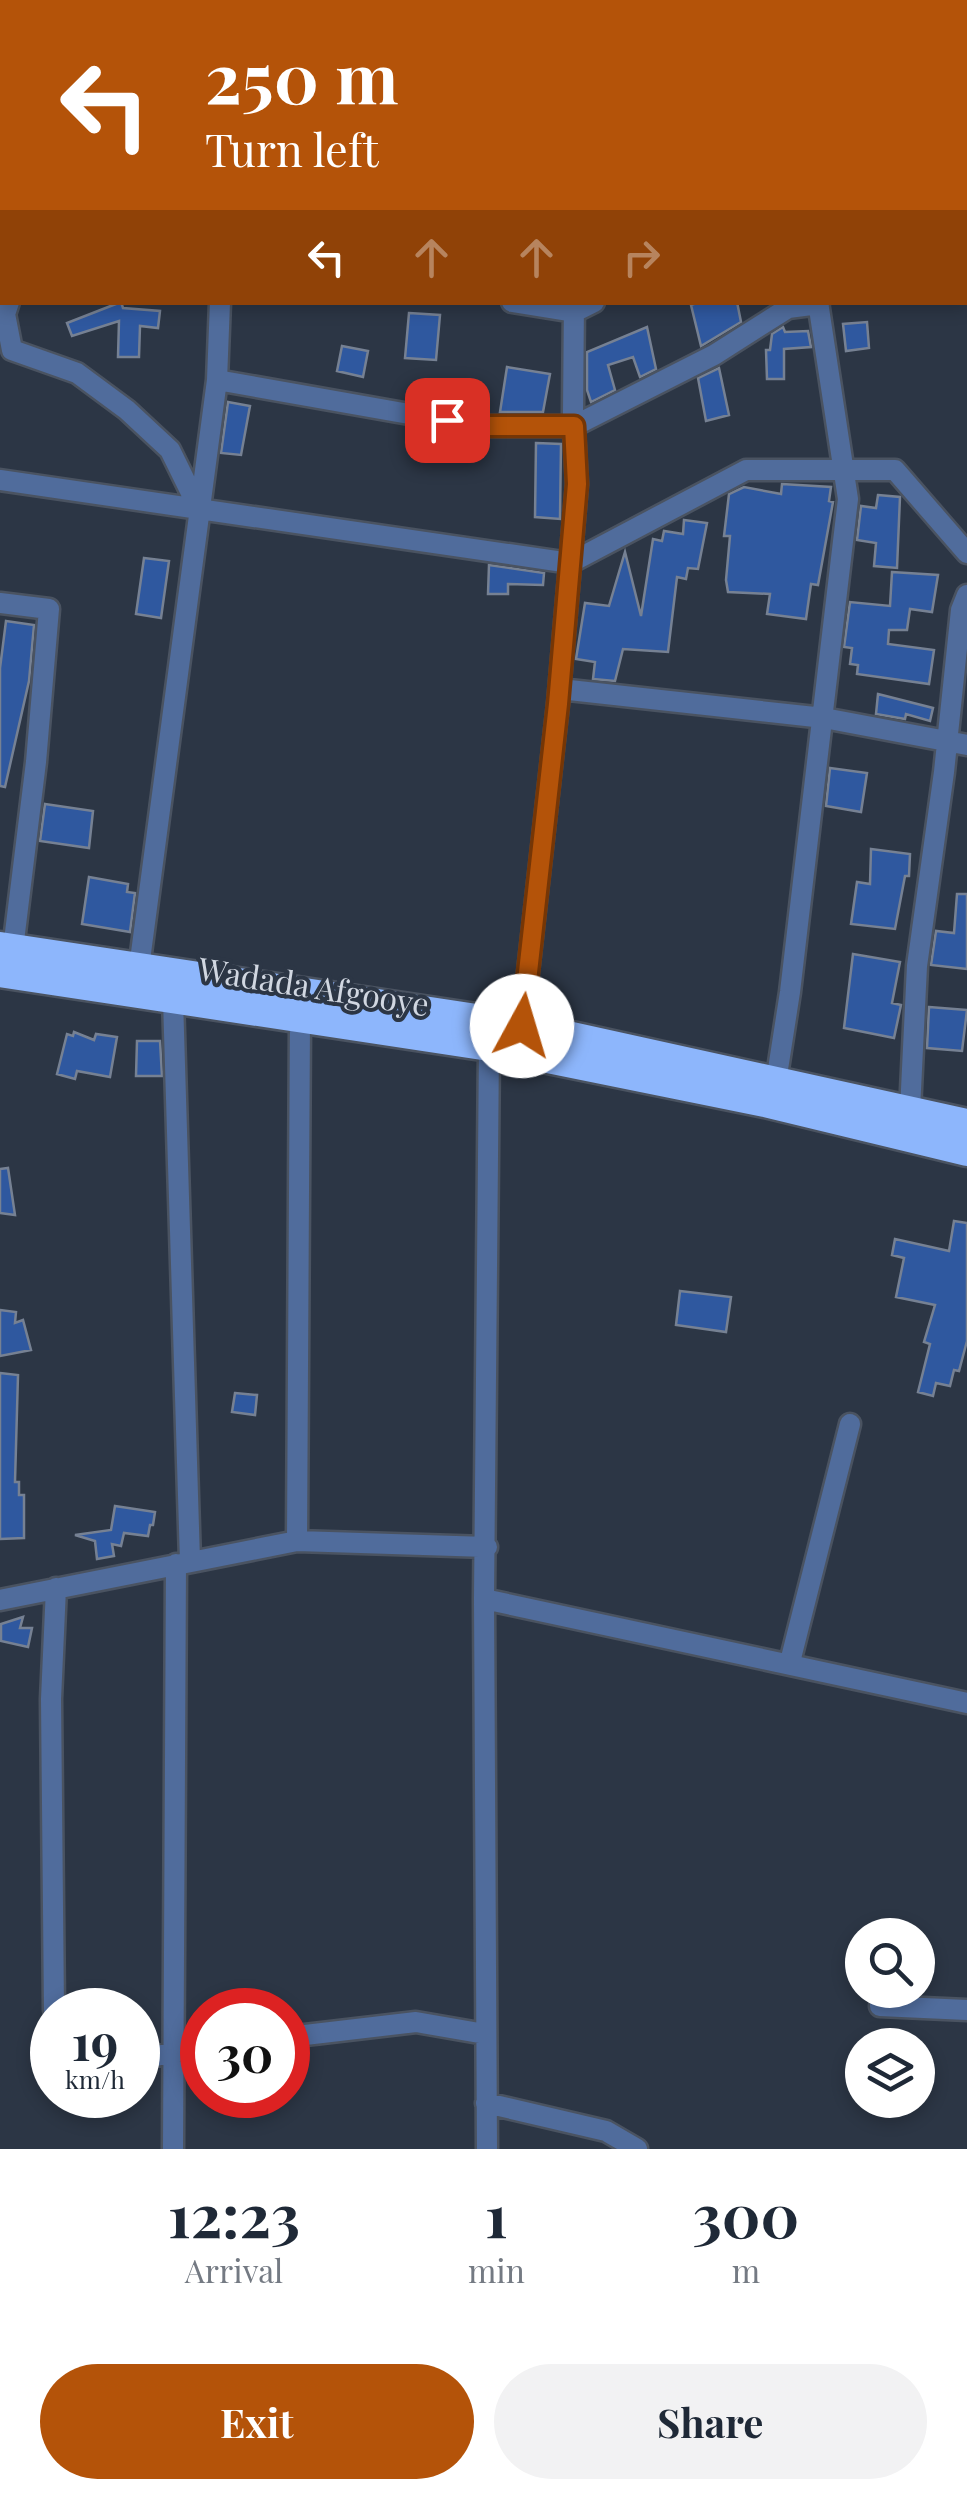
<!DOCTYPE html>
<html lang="en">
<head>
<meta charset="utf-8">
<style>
	body { margin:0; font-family:"Playfair Display",serif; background:#f2f2f3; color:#1f2937; height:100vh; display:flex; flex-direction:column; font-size:38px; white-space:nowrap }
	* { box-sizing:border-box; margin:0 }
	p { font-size:32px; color:#747a83 }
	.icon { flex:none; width:55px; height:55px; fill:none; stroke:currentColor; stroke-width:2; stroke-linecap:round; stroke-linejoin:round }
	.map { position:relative; height:2149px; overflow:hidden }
	.panel { display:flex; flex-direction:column; background:#fff; flex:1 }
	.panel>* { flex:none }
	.hud { position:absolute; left:0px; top:0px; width:968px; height:305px; box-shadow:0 5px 15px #0003; background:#b45309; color:#fff; overflow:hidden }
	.buttons { position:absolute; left:845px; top:1918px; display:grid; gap:20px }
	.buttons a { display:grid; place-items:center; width:90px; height:90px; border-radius:50%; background:#fff; box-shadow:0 5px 15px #0003; font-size:50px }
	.speed { position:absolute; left:30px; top:1988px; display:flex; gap:20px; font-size:50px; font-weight:700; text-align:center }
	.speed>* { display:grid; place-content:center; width:130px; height:130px; border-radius:50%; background:#fff; box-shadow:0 5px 15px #0003; line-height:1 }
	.speed small { font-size:25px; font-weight:400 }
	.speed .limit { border:15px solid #d22; background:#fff; color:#111 }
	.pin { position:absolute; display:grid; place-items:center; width:85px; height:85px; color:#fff; margin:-42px; border-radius:20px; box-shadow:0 5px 15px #0006 }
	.me { position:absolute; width:110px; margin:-55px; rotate:6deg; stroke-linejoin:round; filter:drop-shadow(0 0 8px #0008) }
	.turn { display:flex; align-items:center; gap:35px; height:210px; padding:0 40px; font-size:45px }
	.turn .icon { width:130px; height:130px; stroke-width:2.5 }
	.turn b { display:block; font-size:70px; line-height:85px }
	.lanes { display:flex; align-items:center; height:95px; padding:0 40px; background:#0003; justify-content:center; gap:50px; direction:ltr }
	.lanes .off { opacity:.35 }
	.eta { display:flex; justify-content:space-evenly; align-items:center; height:170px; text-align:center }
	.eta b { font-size:60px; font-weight:700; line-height:70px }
	.cta { display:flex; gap:20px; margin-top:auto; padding:20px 40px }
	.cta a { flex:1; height:115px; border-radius:60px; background:#b45309; color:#fff; font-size:40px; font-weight:700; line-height:115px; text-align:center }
	.cta a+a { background:#f2f2f3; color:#1f2937 }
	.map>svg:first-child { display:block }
</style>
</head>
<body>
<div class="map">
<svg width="967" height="2149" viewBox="0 0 967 2149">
	<rect width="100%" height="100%" fill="#2c3645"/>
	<!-- building -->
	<path fill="#2f589f" stroke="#768193" stroke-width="2.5" d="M121 302 123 308 160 311 158 328 140 326 139 357H118L119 321 72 336 67 323Z
		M699 302H737L741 322 701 346 691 305Z
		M409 313 440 315 436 360 405 358Z
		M867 322 869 348 846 351 843 324Z
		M647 327 656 369 640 377 633 357 608 365 615 390 591 402 587 390V352Z
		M783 327 785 332 808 331 811 347 784 349V379H767L766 350H770L772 334Z
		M342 346 368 351 363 377 337 371Z
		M507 367 550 374 543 412H500Z
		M719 368 729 415 706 421 698 378Z
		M228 402 250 406 241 455 221 453Z
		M536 443 561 444 560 519 535 517Z
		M782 484 831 487 829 501 833 502 818 585 811 584 806 619 767 614 770 594 728 592 726 580 730 536H724L729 494 744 487 781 494Z
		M878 495 900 497 897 568 874 566 876 543 857 540 861 506 876 508Z
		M684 520 707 523 698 569 688 568 686 579 677 577 668 652 623 649 615 681 593 679 595 662 576 659 585 603 609 606 625 552 641 616 653 539 662 541 664 531 683 534Z
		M144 558 169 561 161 618 136 614Z
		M489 565 544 573 543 585 508 584V594H488Z
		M892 572 938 575 932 612 910 609 907 630H889L888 644 934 650 929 684 857 674 858 665 850 664 852 648 844 647 850 602 890 606Z
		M6 621 34 625 29 681 5 787 0 786V668Z
		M878 694 933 708 930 721 906 714 905 719 876 714Z
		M830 768 867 773 861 812 826 806Z
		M45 804 93 811 89 848 40 841Z
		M871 849 910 854 909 876H905L895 929 851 924 857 882 870 884Z
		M89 877 128 884 127 892 135 893 130 932 82 924Z
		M957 894H967V969L931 965 936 931 954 933Z
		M853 954 900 962 892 1003 901 1005 894 1038 844 1028Z
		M929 1007 967 1010 962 1051 927 1048Z
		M74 1032 94 1040 96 1034 117 1037 110 1077 77 1071 75 1079 57 1074 67 1034 73 1036Z
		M137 1041H160L162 1076H136Z
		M8 1168 15 1215 0 1213V1169Z
		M954 1221 967 1223V1341L959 1371 954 1370 950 1386 936 1383 933 1396 918 1392 930 1344 924 1342 935 1305 896 1297 904 1258 892 1255 895 1239 949 1251Z
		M680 1291 731 1297 726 1332 676 1325Z
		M0 1310 16 1312 15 1323 23 1320 31 1350 0 1356Z
		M0 1373 18 1375 15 1482H19V1495H24V1538L0 1539Z
		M235 1393 257 1395 255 1415 232 1412Z
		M115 1506 155 1512 153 1525H150L148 1536 124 1533 121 1546 112 1544 114 1556 97 1559 95 1541 75 1535 111 1530Z
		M23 1617 20 1628H32L28 1647 1 1641V1624Z"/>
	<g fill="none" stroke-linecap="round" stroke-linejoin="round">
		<defs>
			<path id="street" d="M775 0 776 2
				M109 2 110 0
				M237 2V0
				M522 2V0
				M642 2 652 0
				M965 125 967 124
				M0 188 2 189
				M9 302 5 314 12 350 77 373 127 410 170 450 197 505
				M512 302 574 312 594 302
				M217 380 477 426H574L714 355 788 308 819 304
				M0 480 570 563 746 470H895L967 553
				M0 603 49 609 36 762 13 949
				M560 689 824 718 967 745
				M139 968 217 380 220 302
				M173 999 190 1561
				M522 1026 558 704 577 484 573 413 574 302
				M776 1082 790 992 848 499 818 302
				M910 1110 917 966 944 772 961 610 967 595
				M297 1541 300 1019
				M484 1599 967 1703
				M0 1600 297 1541 487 1547
				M790 1662 850 1424
				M880 2006 967 2010
				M54 2010 51 1699 56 1588
				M288 2037 416 2022 485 2034
				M138 2059 202 2048
				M486 2103 606 2131 637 2149
				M173 2149 176 1564
				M487 2149 484 1599 489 1046"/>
			<path id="highway" d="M0 947 522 1026 967 1124
				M0 972 489 1046 765 1102 967 1151"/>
		</defs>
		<!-- street casing -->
		<use href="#street" stroke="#4a5361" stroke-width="25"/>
		<!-- highway casing -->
		<use href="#highway" stroke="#4a5361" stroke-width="35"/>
		<!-- street -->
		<use href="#street" stroke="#506c9c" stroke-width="20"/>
		<!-- highway -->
		<use href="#highway" stroke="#8db6fc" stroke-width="30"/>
	</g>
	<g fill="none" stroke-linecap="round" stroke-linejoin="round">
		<defs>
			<path id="route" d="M447 420 477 426H574L577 484 558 704 522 1026"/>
		</defs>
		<!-- route casing -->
		<use href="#route" stroke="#753606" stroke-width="25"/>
		<!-- route -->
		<use href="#route" stroke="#b45309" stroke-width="18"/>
	</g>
	<g text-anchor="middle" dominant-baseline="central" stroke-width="8" stroke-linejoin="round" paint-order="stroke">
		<!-- street labels -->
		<g font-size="32" fill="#d1d7e1" stroke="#2c3645">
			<text transform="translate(314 985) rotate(9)">Wadada Afgooye</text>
		</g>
	</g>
</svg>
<div class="buttons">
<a><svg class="icon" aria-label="search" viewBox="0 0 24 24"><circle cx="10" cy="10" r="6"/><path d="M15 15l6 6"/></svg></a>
<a><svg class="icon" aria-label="layers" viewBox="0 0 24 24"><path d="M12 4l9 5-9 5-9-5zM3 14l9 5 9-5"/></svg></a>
</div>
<div class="speed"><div>19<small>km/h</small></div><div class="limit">30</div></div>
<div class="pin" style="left:447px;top:420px;background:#d93025"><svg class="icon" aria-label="arrive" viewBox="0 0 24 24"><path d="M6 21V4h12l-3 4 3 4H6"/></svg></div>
<svg class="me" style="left:522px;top:1026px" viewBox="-20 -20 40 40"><circle r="19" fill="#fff"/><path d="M0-13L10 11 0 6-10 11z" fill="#b45309"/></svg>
<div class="hud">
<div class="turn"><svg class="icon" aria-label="left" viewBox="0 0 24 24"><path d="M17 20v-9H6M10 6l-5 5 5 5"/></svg><div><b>250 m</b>Turn left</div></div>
<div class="lanes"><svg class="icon" aria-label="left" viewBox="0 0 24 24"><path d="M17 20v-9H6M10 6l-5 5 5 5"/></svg><svg class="icon off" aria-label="ahead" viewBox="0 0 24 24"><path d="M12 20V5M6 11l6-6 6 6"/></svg><svg class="icon off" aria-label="ahead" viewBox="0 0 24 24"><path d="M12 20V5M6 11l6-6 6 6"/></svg><svg class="icon off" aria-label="right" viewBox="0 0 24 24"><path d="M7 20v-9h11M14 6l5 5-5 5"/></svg></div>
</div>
</div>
<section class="panel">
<div class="eta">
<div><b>12:23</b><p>Arrival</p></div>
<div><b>1</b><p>min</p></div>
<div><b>300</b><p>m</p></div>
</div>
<div class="cta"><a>Exit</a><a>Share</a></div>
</section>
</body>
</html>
